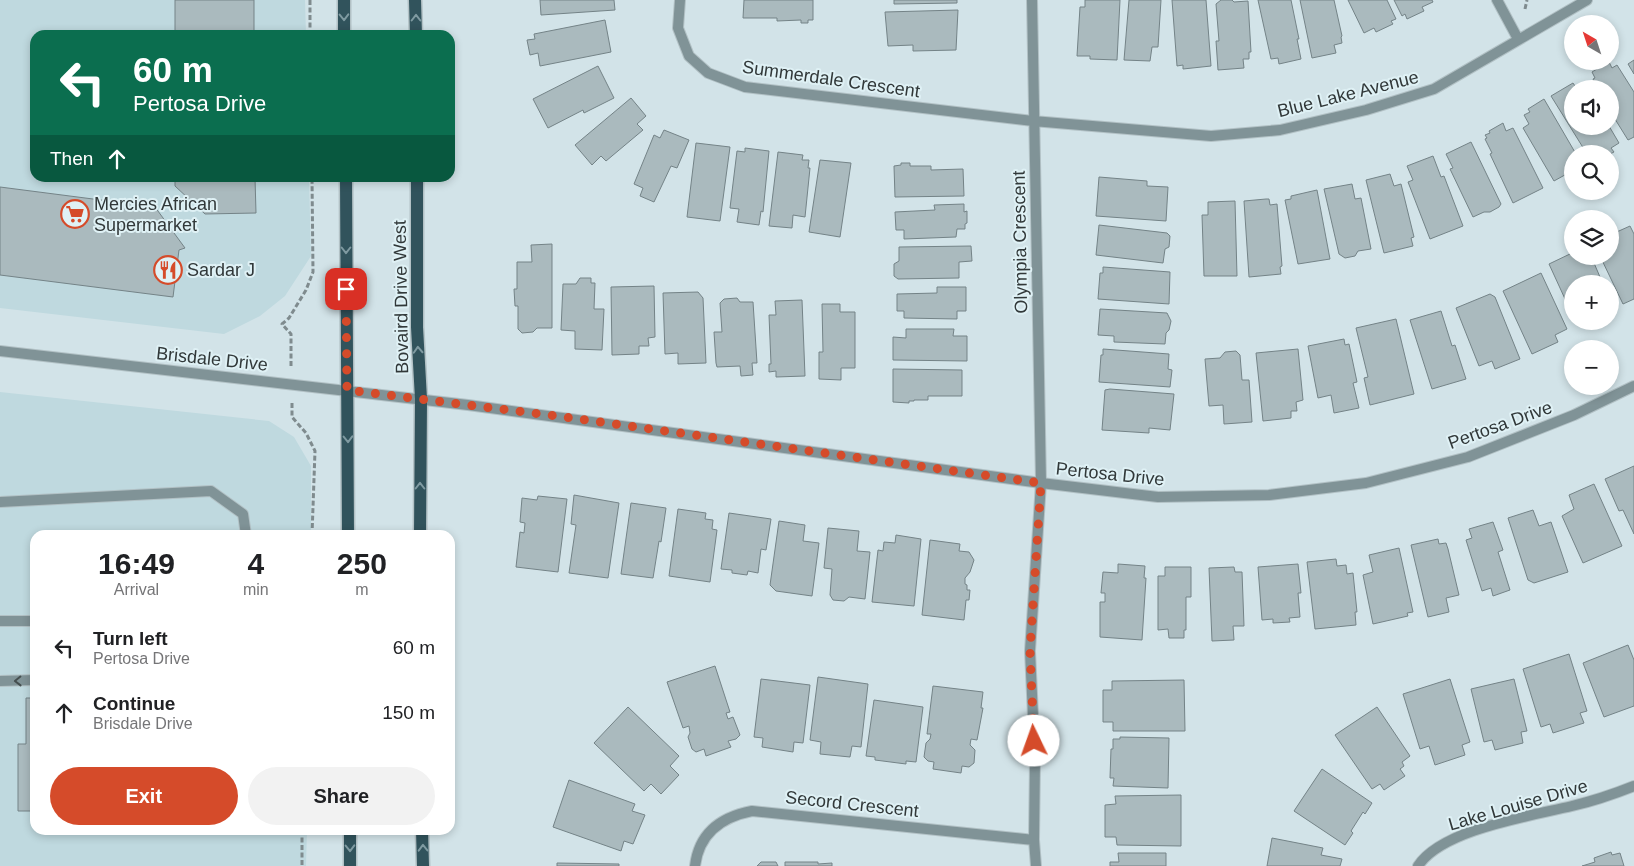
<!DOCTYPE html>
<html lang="en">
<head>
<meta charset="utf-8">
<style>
	body { margin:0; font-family:Helvetica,sans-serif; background:#f2f2f2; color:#202124; height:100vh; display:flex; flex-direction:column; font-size:19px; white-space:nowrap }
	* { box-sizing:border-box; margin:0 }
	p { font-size:16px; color:#757577 }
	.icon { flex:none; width:28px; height:28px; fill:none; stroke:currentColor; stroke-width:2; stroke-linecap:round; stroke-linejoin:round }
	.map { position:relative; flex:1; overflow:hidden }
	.details { position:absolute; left:30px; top:530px; width:425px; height:305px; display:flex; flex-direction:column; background:#fff; border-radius:15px; box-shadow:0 2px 8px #0003 }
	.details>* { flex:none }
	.hud { position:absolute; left:30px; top:30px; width:425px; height:152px; border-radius:15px; box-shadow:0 2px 8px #0003; background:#0b6e4f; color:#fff; overflow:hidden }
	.needle { width:32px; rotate:321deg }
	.buttons { position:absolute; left:1564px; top:15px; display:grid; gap:10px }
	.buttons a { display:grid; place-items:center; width:55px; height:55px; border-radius:50%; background:#fff; box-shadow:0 2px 8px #0003; font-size:25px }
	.pin { position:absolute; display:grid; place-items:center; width:42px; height:42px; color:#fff; margin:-21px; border-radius:10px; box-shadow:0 2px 8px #0006 }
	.me { position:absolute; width:55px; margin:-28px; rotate:357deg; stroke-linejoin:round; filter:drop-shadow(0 0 4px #0008) }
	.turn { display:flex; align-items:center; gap:18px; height:105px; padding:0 20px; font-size:22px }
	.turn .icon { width:65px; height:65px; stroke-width:2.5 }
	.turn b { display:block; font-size:35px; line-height:42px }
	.then { display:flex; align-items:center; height:48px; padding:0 20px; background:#0003; gap:10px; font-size:19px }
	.eta { display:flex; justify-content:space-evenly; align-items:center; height:85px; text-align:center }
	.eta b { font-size:30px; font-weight:700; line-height:35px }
	.cta { display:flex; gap:10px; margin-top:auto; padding:10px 20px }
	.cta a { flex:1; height:58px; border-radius:30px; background:#d54b2a; color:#fff; font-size:20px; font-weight:700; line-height:58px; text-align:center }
	.cta a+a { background:#f2f2f2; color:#202124 }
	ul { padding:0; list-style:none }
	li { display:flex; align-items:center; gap:15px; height:65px; padding:0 20px }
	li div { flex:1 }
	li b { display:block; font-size:19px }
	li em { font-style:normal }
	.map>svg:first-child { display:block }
</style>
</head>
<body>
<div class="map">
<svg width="1634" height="866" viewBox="0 0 1634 866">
	<rect width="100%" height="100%" fill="#d2e3e8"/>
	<!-- built -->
	<path fill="#bfd9df" d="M0 0H305L306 35H35V178H309L311 256 285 296 260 316 224 334 0 308Z
		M0 392 269 421 294 437 311 466V535H35V830H307L306 866H0Z"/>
	<!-- building -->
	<path fill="#aababe" stroke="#748387" d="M175 0H254V35H175Z
		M540 0H614L615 10 541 15Z
		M744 0H813V20H808V23H801V20L777 21V18H743Z
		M894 0H957V3L894 4Z
		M1085 0H1120L1117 60 1090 59V56H1077L1080 7H1085Z
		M1129 0H1161L1158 47H1152L1150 61 1124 60Z
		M1172 0H1206L1211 66 1183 69V65L1177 66Z
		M1221 0H1232L1234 2 1248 1 1251 52H1249V59H1243L1244 68 1218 70 1216 41H1219L1216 4Z
		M1258 0H1291L1299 39H1297L1301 59 1279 64 1278 58 1271 59Z
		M1300 0H1334L1342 36 1341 37 1342 43 1334 45 1336 53 1312 58Z
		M1348 0H1387L1396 19 1391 21 1393 24 1376 32 1374 28 1364 33Z
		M1394 0H1432L1433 2 1422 7 1424 11 1407 19 1405 14 1402 16Z
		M958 10 956 50 913 51V45L888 46 885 12Z
		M605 20 611 52 540 66 538 53 530 55 527 40 535 39 534 34Z
		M1634 60V74L1628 64Z
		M1609 62 1612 68 1617 65 1634 92V137L1628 140 1610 111V89H1598L1593 79 1595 78 1592 72Z
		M598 66 614 98 584 113 583 110 548 128 533 99Z
		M1573 83 1577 89H1572V126H1609L1619 143 1611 148 1614 152 1610 154H1587L1551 96Z
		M631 98 646 116 637 124 643 130 606 161 601 156 592 165 575 145Z
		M1544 99 1576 154H1572V171L1554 181 1523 128 1529 124 1524 115 1530 112 1528 109Z
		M1503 123 1506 131 1513 128 1543 188 1513 203 1490 154 1492 153 1485 139 1487 138 1485 135 1490 133 1489 131Z
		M664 130 689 140 677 168 671 166 654 202 640 196 643 188 634 184 654 135 660 138Z
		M1471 142 1501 204 1499 207 1490 212H1484L1473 217 1450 169 1453 168 1446 154Z
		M696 143 730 147 720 221 687 217Z
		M745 148 769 151 763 212 761 211 759 225 737 222 739 209 730 208 737 151 745 152Z
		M778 152 803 155 802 160H809L808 168H810L805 217 793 215 792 228 769 226Z
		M1433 156 1441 177 1444 176 1463 226 1430 239 1408 182 1413 180 1407 166Z
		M820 160 851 163 840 237 809 232Z
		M901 163H910V166H931V170L963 169 964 196 895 197 894 166 901 165Z
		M1390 174 1394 186 1401 184 1414 237 1411 238 1413 246 1384 253 1366 180Z
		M1099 177 1147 181V186L1168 187 1166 221 1096 216Z
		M175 178H255L256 213 205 214 175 186Z
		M1352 184 1355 199 1361 198 1371 249 1358 251 1355 256 1345 258 1339 254 1324 189Z
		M0 187 155 207 185 248 179 250 173 297 0 275Z
		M1317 190 1330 259 1298 264 1285 200 1291 199V196Z
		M1266 199H1269L1270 205 1277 204 1282 266 1280 267 1281 274 1249 277 1244 201Z
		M1235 201 1237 276H1204L1202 215H1208V202Z
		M964 204V212L967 211V223L965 224V229H957L956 237 904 239V230H896L895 212 935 210 934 205Z
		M1099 225 1167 233 1170 236 1169 247 1165 249 1163 263 1096 255Z
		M1630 226 1634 234V299L1623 304 1600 256H1610V235Z
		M552 244V328H537L533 332 522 333 518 329V306H515L514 289H517V262H532L531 245Z
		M971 246 972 261 959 262V278L898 279 894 276V264L899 261V247Z
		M1572 253V256H1591L1603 284H1572L1571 312 1549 264Z
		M1103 267 1170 272 1169 304 1098 299 1100 273H1103Z
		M1541 273 1567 329 1555 335 1558 342 1532 354 1503 291Z
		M580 278H591V283H595L594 309H604L602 350 575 349V331L561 330 563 284H576Z
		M654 286 655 337 648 338 649 346H639V354L612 355 611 287Z
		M937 287H966V311H957V319L904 318V311H897V294L937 293Z
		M698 292 703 298 706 363 678 364V353L665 354 663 293Z
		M1490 294 1495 297 1520 359 1495 369 1492 361 1479 366 1456 308Z
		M737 298 740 302H753L757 363H752L753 375 741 376 740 366 717 367 716 363 714 332H722L720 303 724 299Z
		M1610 298 1616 311 1610 314Z
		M802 300 805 376 776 377V371L769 372V364H771L769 315H776L775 301Z
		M822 304H840V312H855V368H841V380L819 379V352H823Z
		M1100 309 1167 313 1171 321 1169 330 1166 333 1165 344 1114 342V336L1098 335Z
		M1441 311 1452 346 1455 345 1466 379 1432 389 1410 320Z
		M1396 319 1414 394 1370 405 1364 378 1368 377 1356 328Z
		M906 329H954L953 336H967V361L893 360V337L906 338Z
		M1344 339 1345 345 1349 344 1357 382 1353 383 1359 408 1334 413 1331 395 1318 398 1308 346Z
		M1103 349 1169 354 1168 369 1172 370 1170 387 1099 382 1101 355H1103Z
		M1298 349 1303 400 1296 402 1297 411H1291V418L1263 421 1256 353Z
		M1236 351 1240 355 1242 380H1249L1252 422 1224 424 1223 405 1209 406 1205 359 1220 358 1225 352Z
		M893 369 962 370V396H928V400H914V401H909V403L893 402Z
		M1110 389 1174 394 1170 430 1149 428V433L1102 430 1105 390Z
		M1634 466V534L1623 510 1619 511 1605 479Z
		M1594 484 1622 546 1583 563 1562 516 1574 509 1569 495Z
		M574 495 619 503 608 578 569 573 576 525 571 524Z
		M538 496 567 499 558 572 516 567 520 532 524 533 525 523 520 522 522 498 537 500Z
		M631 503 666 508 661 542 659 541 653 578 621 574Z
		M678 509 706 513 705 519 713 520 712 529 717 530 710 582 669 576Z
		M1533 510 1539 526 1551 522 1568 572 1534 583 1528 580 1508 518Z
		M729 513 771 519 766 550 761 549 758 573 748 571 747 575 732 573V570L721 569Z
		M779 521 805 525 803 541 819 543 812 596 776 591 770 585Z
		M1493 522 1503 550 1498 552 1510 590 1493 596 1491 588 1482 591 1466 540 1472 538 1469 529Z
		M828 528 859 531 857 551 870 552 865 599 849 597 844 601 833 600 830 595 832 569 824 568Z
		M896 535 921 539 914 606 872 602 878 550 883 551 884 542 895 543Z
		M1438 539 1439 544 1446 543 1448 549 1459 595 1446 598 1449 612 1428 617 1411 545Z
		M930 540 960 544 959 551 969 552 974 560 970 572 965 578V584L967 585V590H970L969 600H966L964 620 922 615Z
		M1399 548 1413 612 1407 613 1408 616 1373 624 1363 575 1373 572 1369 555Z
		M1336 559 1337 566 1346 565 1347 574 1353 573 1357 612H1355L1356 625 1315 629 1307 562Z
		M1118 564 1145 566 1144 578H1146L1142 640 1100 637V602H1105V593H1101L1103 572 1118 573Z
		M1298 564 1301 593H1298L1300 617 1289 618 1290 622 1273 623V619L1262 620 1258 567Z
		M1165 567H1191V597H1186V630H1184V638H1169L1168 629 1158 630V576H1165Z
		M1234 567 1235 572H1242L1244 626H1233L1234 640 1212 641 1209 568Z
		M1628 645 1634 660V706L1604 717 1583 663Z
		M1569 654 1587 711 1580 713 1584 723 1553 733 1550 724 1541 727 1523 669Z
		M715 666 730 712 726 713 728 719 733 717 740 735 736 739 728 741 731 747 706 756 704 749 696 752 692 749 688 737 690 733 689 726 683 728 667 682Z
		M818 677 868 684 861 747 852 746 850 757 820 754 821 742 810 740Z
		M761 679 810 685 803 743 794 742 793 752 762 747 763 738 754 737Z
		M1450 679 1470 742 1462 745 1465 755 1435 765 1429 746 1420 749 1403 694Z
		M1514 679 1527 731 1521 732 1523 743 1495 750 1492 740 1484 742 1471 689Z
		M1184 680 1185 731H1113V722H1103V690H1112V681Z
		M933 686 983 692 981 708H983L977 740 971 739 970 745 975 750 974 763 969 767 962 766 961 773 933 769 934 762 928 761 924 757 926 743 930 739 931 734H927Z
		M26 698H35V811H18V744H26Z
		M874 700 923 707 916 762 906 761V764L875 760V757L866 756Z
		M628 707 679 756 670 766 679 775 661 794 651 784 644 791 594 743Z
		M1377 707 1410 756 1402 762 1404 766 1400 769 1405 776 1384 790 1380 784 1372 789 1335 735Z
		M1120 737 1169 738 1168 788 1113 786 1114 778H1110L1111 749H1113V739H1120Z
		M1322 769 1372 803 1365 814 1363 812 1351 831 1353 833 1345 845 1294 811Z
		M569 780 635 804 632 811 645 815 633 844 624 841 621 851 553 827Z
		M1181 795V846L1117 845 1116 837H1105V805L1116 804 1115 796Z
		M1272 838 1323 848 1321 855 1342 859 1340 866H1267Z
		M1611 852 1612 855 1620 853 1624 866H1582L1595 862 1594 858Z
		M1118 853H1166V866H1110V862H1119Z
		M761 862H776L778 866H757Z
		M785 862H818V864L832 863V866H785Z
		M557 863 619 864V866H557Z"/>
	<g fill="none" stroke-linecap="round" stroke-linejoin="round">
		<defs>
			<path id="service" d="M0 502 211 491 243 514 246 535
				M0 621H35
				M0 681 35 680"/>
			<path id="minor" d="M680 0 678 28 689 56 708 73 745 87 1033 121 1211 136 1280 130 1366 110 1434 89 1587 0
				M1032 0 1041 483 1030 651 1035 759 1034 840 1036 866
				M1497 0 1518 39
				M695 866C699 833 721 817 752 811L1034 840
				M1418 866C1442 829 1531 816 1572 806 1593 801 1614 794 1634 786"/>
			<path id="tertiary" d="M0 351 468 405 1041 483 1158 497 1269 495 1366 483 1468 457 1574 415 1634 386"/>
			<path id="primary" d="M344 0V35
				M415 0 416 35
				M346 178 348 535
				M417 178V327L421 399 420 535
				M350 830V866
				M422 830 423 866"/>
		</defs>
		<!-- service casing -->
		<use href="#service" stroke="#b2c1c5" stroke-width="12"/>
		<!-- minor casing -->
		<use href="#minor" stroke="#b2c1c5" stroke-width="12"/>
		<!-- tertiary casing -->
		<use href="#tertiary" stroke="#b2c1c5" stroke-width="12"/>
		<!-- primary casing -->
		<use href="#primary" stroke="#b2c1c5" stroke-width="15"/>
		<!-- path -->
		<path stroke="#7f8b8e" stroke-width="3" stroke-dasharray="5 2.5" stroke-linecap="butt" d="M310 0V35
			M1525 9 1527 0
			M291 366V334L282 324 289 318 306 290 313 272 312 178
			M292 403V417L306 433 315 451 312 535
			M302 830V866"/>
		<!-- service -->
		<use href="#service" stroke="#809397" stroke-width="10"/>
		<!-- minor -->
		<use href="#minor" stroke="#809397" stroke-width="10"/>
		<!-- tertiary -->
		<use href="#tertiary" stroke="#809397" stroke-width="10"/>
		<!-- primary -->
		<use href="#primary" stroke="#31535c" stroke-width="12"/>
	</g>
	<!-- one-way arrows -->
	<defs><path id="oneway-chevron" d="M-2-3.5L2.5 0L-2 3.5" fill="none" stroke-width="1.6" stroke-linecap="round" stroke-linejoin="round" transform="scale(1.25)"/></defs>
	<g stroke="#7f9aa1">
		<use href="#oneway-chevron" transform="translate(344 17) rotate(89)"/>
		<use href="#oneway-chevron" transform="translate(416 18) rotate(-90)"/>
		<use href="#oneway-chevron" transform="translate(346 250) rotate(90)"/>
		<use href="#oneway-chevron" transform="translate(418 350) rotate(-93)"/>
		<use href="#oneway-chevron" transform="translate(348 439) rotate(89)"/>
		<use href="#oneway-chevron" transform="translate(420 486) rotate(-90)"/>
		<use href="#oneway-chevron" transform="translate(350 848) rotate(89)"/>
		<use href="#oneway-chevron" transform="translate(423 848) rotate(-91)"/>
	</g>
	<use stroke="#454f50" href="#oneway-chevron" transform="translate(18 681) rotate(179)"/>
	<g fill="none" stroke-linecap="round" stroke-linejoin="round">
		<!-- route -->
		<path stroke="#d54b2a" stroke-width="9" stroke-dasharray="0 16.2" d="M346 289 347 390 557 416 1041 483 1030 651 1034 741"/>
	</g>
	<!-- icons -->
	<defs>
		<symbol id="supermarket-ring" viewBox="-11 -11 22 22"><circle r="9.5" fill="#dff1f5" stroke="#d54b2a" stroke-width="1.5"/><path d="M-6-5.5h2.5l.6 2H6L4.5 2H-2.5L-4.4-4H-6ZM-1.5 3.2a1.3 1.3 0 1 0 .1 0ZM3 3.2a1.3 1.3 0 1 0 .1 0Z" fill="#d54b2a"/></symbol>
		<symbol id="restaurant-ring" viewBox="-11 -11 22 22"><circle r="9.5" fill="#dff1f5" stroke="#d54b2a" stroke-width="1.5"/><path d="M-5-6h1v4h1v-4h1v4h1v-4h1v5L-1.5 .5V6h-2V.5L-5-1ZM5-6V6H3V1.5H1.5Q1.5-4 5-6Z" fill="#d54b2a"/></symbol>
	</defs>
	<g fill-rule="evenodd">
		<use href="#supermarket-ring" x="59" y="198" width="32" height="32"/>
		<use href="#restaurant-ring" x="152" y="254" width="32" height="32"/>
	</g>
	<g text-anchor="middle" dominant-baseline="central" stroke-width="4" stroke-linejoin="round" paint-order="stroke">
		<!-- street labels -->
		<g font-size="18" fill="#313839" stroke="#dff1f5">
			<text transform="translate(831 79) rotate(8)">Summerdale Crescent</text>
			<text transform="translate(1348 94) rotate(-14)">Blue Lake Avenue</text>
			<text transform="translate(1020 242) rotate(-91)">Olympia Crescent</text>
			<text transform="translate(401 297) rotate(-91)">Bovaird Drive West</text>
			<text transform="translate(212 359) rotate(6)">Brisdale Drive</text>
			<text transform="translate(1500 425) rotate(-20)">Pertosa Drive</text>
			<text transform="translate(1110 474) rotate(6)">Pertosa Drive</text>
			<text transform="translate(852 804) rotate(6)">Secord Crescent</text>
			<text transform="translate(1518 805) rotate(-16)">Lake Louise Drive</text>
		</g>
		<!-- poi labels -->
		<g font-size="18" fill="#313839" stroke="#dff1f5" text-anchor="start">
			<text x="94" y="204">Mercies African<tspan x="94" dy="21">Supermarket</tspan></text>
			<text x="187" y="270">Sardar J</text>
		</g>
	</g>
</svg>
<div class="buttons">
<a><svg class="needle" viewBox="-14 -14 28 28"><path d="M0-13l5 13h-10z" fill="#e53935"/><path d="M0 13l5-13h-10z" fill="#757577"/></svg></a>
<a><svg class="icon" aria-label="sound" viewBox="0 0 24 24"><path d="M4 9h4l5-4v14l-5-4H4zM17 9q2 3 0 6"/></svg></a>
<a><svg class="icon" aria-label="search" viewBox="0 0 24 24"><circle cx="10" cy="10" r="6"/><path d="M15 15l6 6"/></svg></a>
<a><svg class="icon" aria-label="layers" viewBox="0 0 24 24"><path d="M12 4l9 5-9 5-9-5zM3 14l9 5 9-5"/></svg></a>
<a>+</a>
<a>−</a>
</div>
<div class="pin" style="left:346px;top:289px;background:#d93025"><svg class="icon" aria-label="arrive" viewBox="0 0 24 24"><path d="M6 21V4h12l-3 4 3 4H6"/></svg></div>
<svg class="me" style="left:1034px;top:741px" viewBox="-20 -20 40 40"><circle r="19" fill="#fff"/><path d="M0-13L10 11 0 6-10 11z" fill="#d54b2a"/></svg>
<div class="hud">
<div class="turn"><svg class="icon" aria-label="left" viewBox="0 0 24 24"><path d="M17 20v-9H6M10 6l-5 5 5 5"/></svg><div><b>60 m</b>Pertosa Drive</div></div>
<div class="then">Then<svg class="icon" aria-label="ahead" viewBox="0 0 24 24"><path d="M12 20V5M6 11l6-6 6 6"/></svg></div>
</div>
<section class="details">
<div class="eta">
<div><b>16:49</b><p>Arrival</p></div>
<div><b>4</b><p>min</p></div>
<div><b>250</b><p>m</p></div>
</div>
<ul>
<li><svg class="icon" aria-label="left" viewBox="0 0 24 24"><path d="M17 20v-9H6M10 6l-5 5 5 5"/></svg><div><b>Turn left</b><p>Pertosa Drive</p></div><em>60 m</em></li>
<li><svg class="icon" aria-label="ahead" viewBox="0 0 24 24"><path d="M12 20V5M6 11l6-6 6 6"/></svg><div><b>Continue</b><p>Brisdale Drive</p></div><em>150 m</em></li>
</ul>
<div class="cta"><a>Exit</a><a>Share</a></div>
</section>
</div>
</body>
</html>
